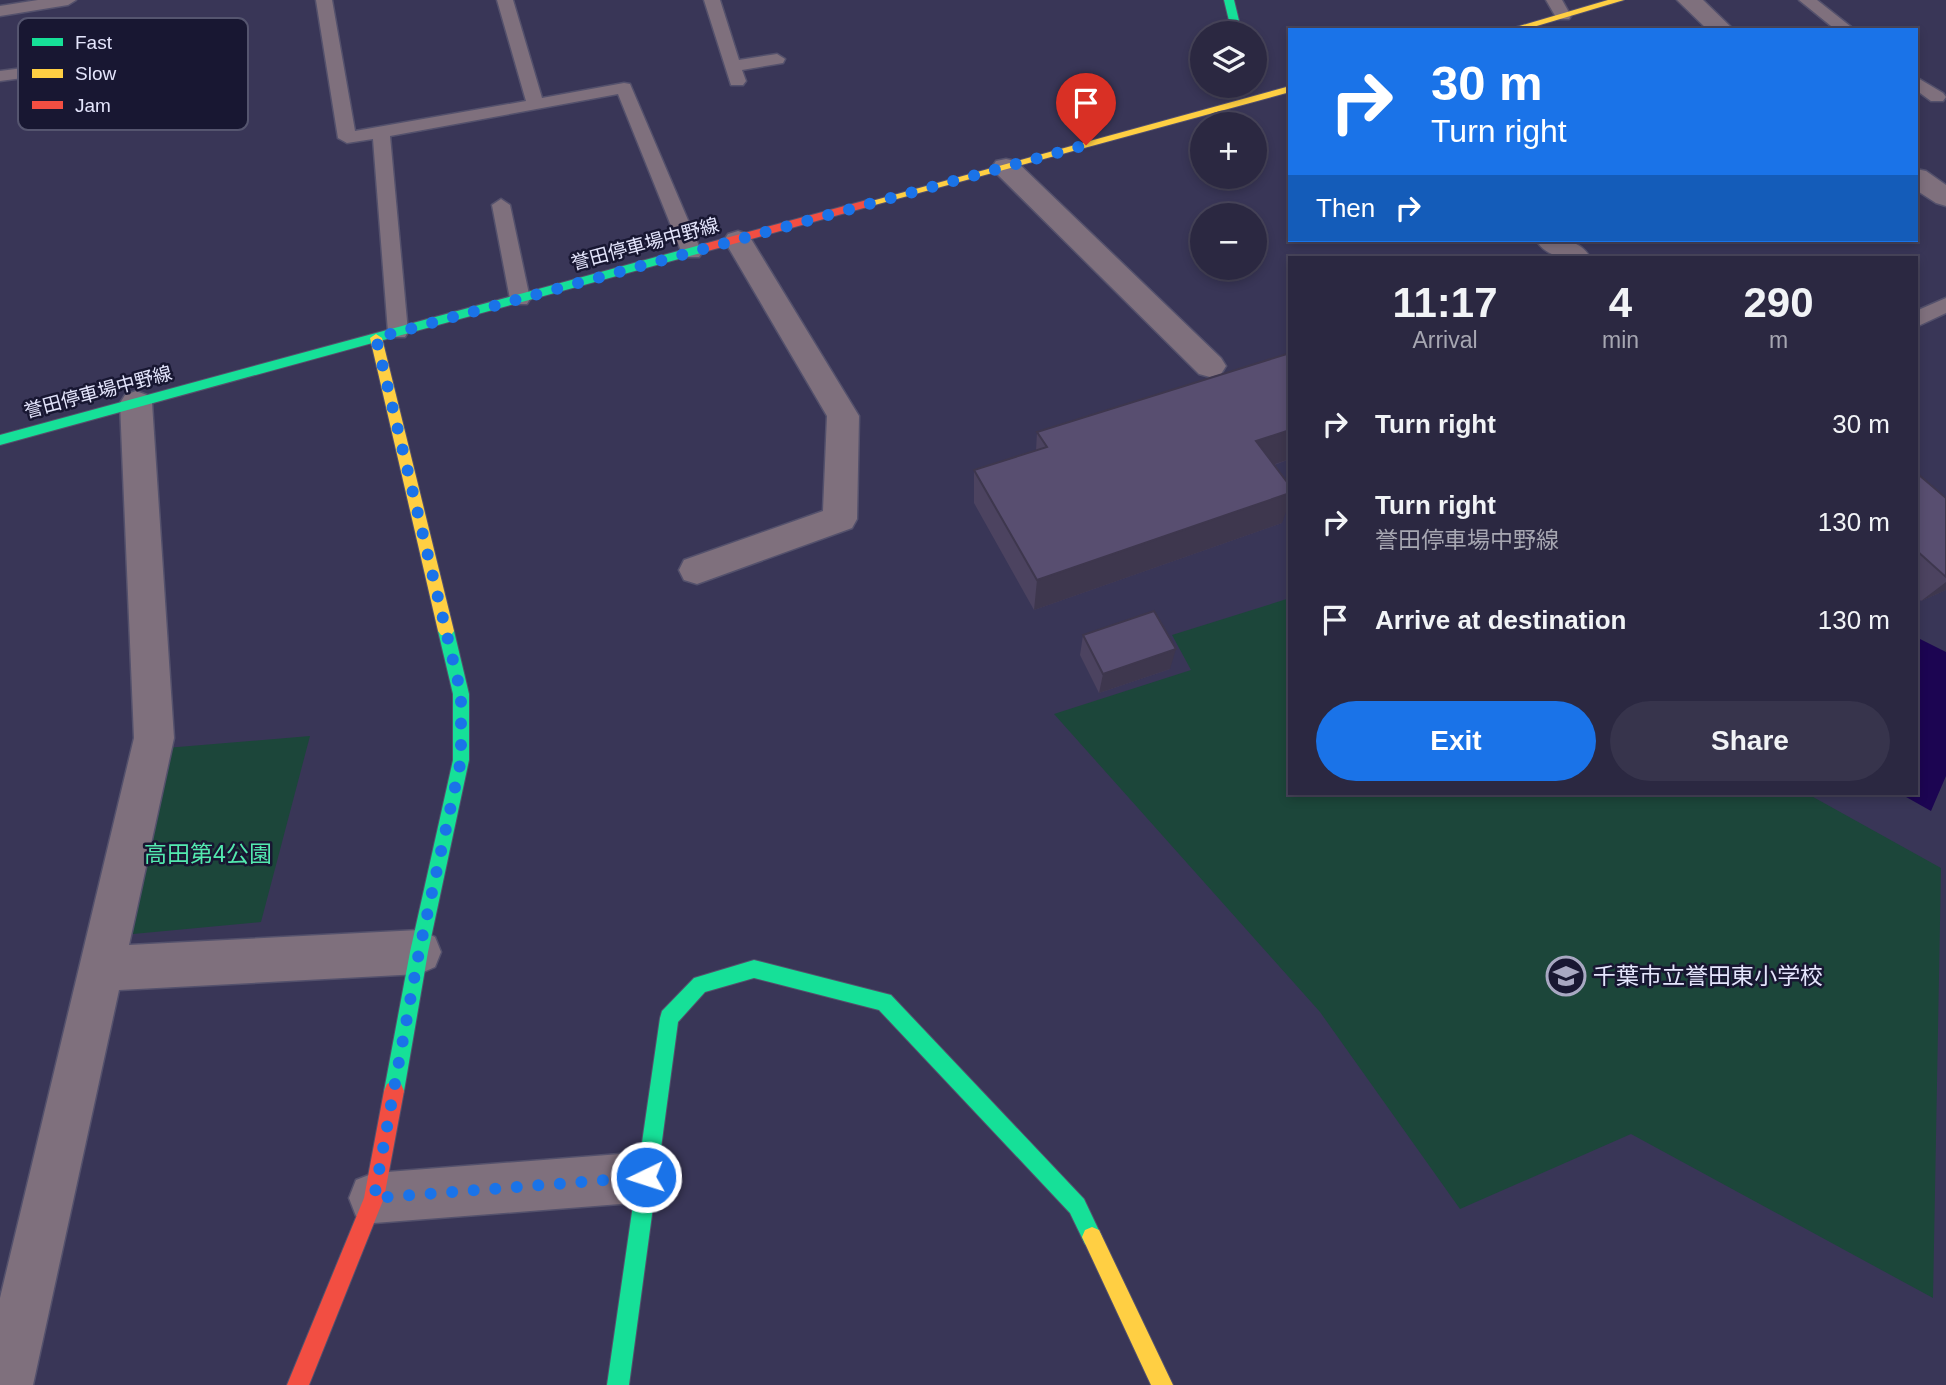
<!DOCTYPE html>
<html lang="en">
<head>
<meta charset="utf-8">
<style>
	body { margin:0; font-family:Arial,"Noto Sans JP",sans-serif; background:#37344c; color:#f1f3f6; height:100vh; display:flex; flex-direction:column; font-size:26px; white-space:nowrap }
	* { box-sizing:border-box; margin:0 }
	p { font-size:23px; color:#a6a6b1 }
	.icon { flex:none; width:38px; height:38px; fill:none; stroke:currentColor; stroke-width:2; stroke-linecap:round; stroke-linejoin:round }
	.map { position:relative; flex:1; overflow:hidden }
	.panel { position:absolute; left:1288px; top:256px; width:630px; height:539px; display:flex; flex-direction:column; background:#2b2841; border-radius:0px; box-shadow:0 4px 10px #0003,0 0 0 2px #47445a }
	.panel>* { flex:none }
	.guide { position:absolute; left:1288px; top:28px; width:630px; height:214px; border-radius:0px; box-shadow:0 4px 10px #0003,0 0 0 2px #47445a; background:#1a73e8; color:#fff; overflow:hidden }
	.fabs { position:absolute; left:1190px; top:21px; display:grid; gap:14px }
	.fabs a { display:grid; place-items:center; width:77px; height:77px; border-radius:50%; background:#2b2841; box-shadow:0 4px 10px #0003,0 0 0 2px #47445a; font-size:35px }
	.pin { position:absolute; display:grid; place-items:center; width:60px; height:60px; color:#fff; margin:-72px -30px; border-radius:50% 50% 50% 0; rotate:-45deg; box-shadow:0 0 7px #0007 }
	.pin .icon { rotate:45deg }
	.me { position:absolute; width:77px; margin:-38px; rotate:266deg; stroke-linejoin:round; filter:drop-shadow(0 0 5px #0008) }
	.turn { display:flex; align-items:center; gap:24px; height:147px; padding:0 28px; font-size:32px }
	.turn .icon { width:91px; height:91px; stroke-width:2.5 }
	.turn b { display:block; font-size:49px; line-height:60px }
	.then { display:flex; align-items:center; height:66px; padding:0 28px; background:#0003; gap:14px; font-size:26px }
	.eta { display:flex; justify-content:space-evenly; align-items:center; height:119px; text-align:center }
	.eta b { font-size:42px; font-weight:600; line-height:49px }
	.primary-button { display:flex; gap:14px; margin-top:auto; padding:14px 28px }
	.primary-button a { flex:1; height:80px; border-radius:42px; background:#1a73e8; color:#fff; font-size:28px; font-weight:600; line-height:80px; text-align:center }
	.primary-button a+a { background:#37344c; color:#f1f3f6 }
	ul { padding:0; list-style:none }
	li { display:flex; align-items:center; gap:21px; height:98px; padding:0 28px }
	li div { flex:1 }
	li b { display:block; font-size:26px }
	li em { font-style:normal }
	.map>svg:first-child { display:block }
</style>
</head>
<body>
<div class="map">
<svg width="1946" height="1385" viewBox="0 0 1946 1385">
	<rect width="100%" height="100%" fill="#393657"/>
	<!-- green -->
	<path fill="#1c463a" d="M1290 598V793H1806L1941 868 1933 1298 1631 1134 1460 1209 1320 1012 1054 714 1191 670 1172 635Z
		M310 736 261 922 133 934 121 916 166 748Z"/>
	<!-- water -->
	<path fill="#1c0552" d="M1916 637 1946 652V776L1931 811 1899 793H1916Z"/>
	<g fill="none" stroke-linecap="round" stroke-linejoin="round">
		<defs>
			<path id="lane" d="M38 0H76L68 5 0 16V6Z
				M316 0H332L355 131 526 101 497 0H513L542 98 624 83 630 84 702 253 699 257H685L682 253 618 94 390 136 408 332 405 337H391L388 332 373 139 347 143 338 138Z
				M704 0H720L739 60 777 54 785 59 783 63 742 70 746 81 743 85H731Z
				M1546 0H1562L1571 16 1569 19H1557Z
				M1799 0H1817L1855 30H1836Z
				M146 52 154 57 152 61 0 81V71Z
				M1916 77 1943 93 1946 97 1943 101H1931L1916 90Z
				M501 199 510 205 530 299 527 304H513L510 299 492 205Z
				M1946 298V313L1916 327V311Z"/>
			<path id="street" d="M1677 0H1703L1734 30H1708Z
				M1006 159 1016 161 1221 358 1226 366 1221 374 1210 377 1199 374 996 173 992 167 996 161Z
				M1916 169 1926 171 1946 185V206L1936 203 1916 190Z
				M738 231 748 234 859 416 857 519 852 528 697 584 684 580 679 570 684 560 823 511 827 416 724 240 728 234Z
				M1536 240C1557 240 1578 237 1590 257 1570 258 1548 260 1536 240Z
				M136 391 147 395 152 403 174 738 129 945 419 930 435 937 441 952 435 967 419 974 119 990 33 1385H0V1298L134 738 120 403 125 395Z
				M646 1152 663 1160 671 1177 663 1194 646 1202 374 1223 356 1216 349 1198 356 1180 374 1173Z"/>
			<path id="fast" d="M1224 0H1234L1242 33H1232Z
				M704 244 710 248 708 251 0 445V435Z
				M446 625 451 627 454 631 469 694V760L428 952 404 1091 401 1098 394 1101 387 1098 384 1091 410 952 453 760V694L438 631 441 627Z
				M754 960 891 995 1084 1199 1102 1237 1099 1244 1092 1247 1085 1244 1070 1213 879 1010 754 978 705 992 678 1022 629 1385H607L660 1018 662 1011 694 978Z"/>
			<path id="slow" d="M1608 0H1624L1523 30H1506Z
				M1290 86V92L871 206 867 208 861 204Z
				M376 334 382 338 454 631 451 635H441L438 631 370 338Z
				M1092 1227 1099 1230 1173 1385H1151L1082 1237 1085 1230Z"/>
			<path id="jam" d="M867 200 873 204 871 206 704 252 698 248 700 245Z
				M394 1081 401 1084 404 1091 384 1198 309 1385H287L364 1198 384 1091 387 1084Z"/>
		</defs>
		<!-- lane casing -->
		<use href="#lane" stroke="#54516c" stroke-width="3"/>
		<!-- street casing -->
		<use href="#street" stroke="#54516c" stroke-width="3"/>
		<!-- fast casing -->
		<use href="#fast" stroke="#54516c" stroke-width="2"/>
		<!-- slow casing -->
		<use href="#slow" stroke="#54516c" stroke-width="2"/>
		<!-- jam casing -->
		<use href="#jam" stroke="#54516c" stroke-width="2"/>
		<!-- lane -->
		<use href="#lane" fill="#7f707d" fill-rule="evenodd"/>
		<!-- street -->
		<use href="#street" fill="#7f707d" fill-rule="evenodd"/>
		<!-- fast -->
		<use href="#fast" fill="#16e098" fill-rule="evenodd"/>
		<!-- slow -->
		<use href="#slow" fill="#ffcf43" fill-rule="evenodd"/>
		<!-- jam -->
		<use href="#jam" fill="#f24e42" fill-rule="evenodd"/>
	</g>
	<!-- wall -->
	<path fill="#4c4360" d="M1037 432 1290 459 1274 465 1282 523 1034 610 974 503V470L1036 451Z
		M1916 476 1946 498V590L1921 601 1916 596Z
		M1083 635 1170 669 1099 693 1080 655Z"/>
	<!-- shaded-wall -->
	<path fill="#3e374e" d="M1290 430V459L1246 474 1256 441Z
		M1290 493V502L1282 523 1034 610 1037 580Z
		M1946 582V590L1921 601Z
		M1176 649 1170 669 1099 693 1103 674Z"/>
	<!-- building -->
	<path fill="#584e70" stroke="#3e374e" stroke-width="2" d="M1290 353V430L1256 441 1290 486V493L1037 580 974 470 1047 447 1037 432Z
		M1919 475 1946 498V577L1916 550V476Z
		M1154 611 1176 649 1103 674 1083 635Z"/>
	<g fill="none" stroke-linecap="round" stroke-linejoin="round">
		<!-- route -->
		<path stroke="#1a73e8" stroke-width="12" stroke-dasharray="0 21.6" d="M646 1177 374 1198 419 952 461 760V694L376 338 1086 145"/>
	</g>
	<!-- icons -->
	<defs>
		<symbol id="school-ring" viewBox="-11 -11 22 22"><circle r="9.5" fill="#181732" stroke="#a8a8c2" stroke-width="1.5"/><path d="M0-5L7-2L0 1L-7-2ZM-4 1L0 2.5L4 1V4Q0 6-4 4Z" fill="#a8a8c2"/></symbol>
	</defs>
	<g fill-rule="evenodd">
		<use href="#school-ring" x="1544" y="954" width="44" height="44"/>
	</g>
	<g text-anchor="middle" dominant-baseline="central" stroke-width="5" stroke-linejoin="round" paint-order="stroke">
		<!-- far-street labels -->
		<g font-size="19" fill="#e4e5fc" stroke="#181732">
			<text transform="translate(645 244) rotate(-15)">誉田停車場中野線</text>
			<text transform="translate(98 392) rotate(-15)">誉田停車場中野線</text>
		</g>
		<!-- park labels -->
		<g font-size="23" fill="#53eaaf" stroke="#181732">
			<text x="208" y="854">高田第4公園</text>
		</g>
		<!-- poi labels -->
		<g font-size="23" fill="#e4e5fc" stroke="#181732" text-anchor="start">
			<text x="1593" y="976">千葉市立誉田東小学校</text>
		</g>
	</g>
	<!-- legend -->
	<rect x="18" y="18" width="230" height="112" rx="10" fill="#181732" stroke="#55556f" stroke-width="2"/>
	<rect x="32" y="38" width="31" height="8" fill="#16e098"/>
	<rect x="32" y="69" width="31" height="9" fill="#ffcf43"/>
	<rect x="32" y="101" width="31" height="8" fill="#f24e42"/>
	<g font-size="19" fill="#e4e5fc">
		<text x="75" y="49">Fast</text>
		<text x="75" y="80">Slow</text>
		<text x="75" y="112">Jam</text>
	</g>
</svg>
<div class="fabs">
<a><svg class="icon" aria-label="layers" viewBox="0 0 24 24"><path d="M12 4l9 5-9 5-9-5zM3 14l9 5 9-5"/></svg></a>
<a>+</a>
<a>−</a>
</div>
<div class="pin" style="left:1086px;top:145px;background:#d93025"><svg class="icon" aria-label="arrive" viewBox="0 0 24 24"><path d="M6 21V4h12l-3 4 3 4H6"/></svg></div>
<svg class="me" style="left:646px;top:1177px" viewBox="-20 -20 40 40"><circle r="17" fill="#1a73e8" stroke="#fff" stroke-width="3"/><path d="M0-11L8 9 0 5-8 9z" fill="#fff"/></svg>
<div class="guide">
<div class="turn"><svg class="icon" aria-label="right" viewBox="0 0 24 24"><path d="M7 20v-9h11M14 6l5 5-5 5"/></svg><div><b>30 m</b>Turn right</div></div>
<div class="then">Then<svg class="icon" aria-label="right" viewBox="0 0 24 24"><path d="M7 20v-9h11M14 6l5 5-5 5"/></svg></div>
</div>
<section class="panel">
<div class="eta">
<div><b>11:17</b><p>Arrival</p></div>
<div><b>4</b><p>min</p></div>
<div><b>290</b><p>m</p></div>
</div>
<ul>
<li><svg class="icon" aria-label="right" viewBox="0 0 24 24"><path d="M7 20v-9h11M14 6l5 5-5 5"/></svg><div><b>Turn right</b></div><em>30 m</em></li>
<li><svg class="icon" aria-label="right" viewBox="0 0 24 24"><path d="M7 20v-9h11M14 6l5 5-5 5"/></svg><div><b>Turn right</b><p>誉田停車場中野線</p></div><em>130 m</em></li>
<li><svg class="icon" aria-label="arrive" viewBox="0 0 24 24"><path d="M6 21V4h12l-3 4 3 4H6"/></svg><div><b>Arrive at destination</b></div><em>130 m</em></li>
</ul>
<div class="primary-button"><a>Exit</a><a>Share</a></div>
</section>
</div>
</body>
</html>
